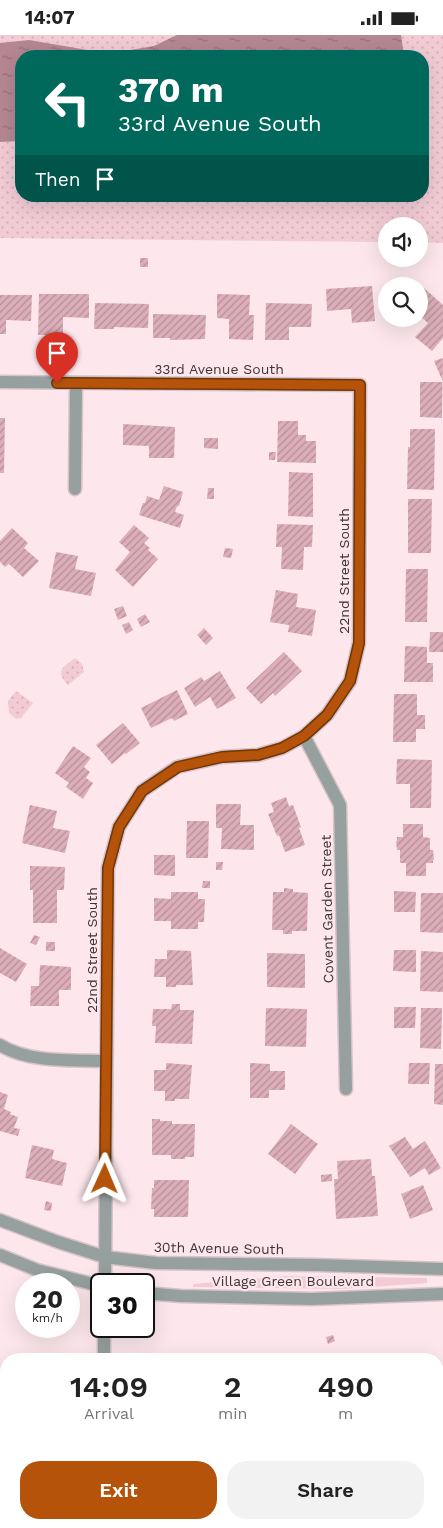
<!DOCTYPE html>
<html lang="en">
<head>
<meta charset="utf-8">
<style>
	body { margin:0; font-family:"Work Sans",sans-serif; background:#f2f2f2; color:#222; height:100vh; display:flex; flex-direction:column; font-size:19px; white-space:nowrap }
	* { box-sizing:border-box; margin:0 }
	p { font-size:16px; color:#767676 }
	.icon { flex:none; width:28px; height:28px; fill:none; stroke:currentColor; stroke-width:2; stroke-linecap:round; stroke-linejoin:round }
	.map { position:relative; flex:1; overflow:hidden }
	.drawer { position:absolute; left:0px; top:1318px; width:444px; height:176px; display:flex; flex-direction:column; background:#fff; border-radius:20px 20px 0 0; box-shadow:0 5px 20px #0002 }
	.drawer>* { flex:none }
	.hud { position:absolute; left:15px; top:15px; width:414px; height:152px; border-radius:20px; box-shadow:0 5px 20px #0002; background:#00695c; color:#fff; overflow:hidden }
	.fabs { position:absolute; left:378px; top:182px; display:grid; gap:10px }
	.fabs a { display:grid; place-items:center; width:50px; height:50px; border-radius:50%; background:#fff; box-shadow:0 5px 20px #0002; font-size:25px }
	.speed { position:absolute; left:15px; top:1238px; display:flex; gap:10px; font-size:25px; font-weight:700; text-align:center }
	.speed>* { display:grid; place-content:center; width:65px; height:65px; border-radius:50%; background:#fff; box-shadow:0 5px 20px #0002; line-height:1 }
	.speed small { font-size:12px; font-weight:400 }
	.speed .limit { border:2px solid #111; border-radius:8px; background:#fff; color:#111 }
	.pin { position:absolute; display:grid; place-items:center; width:42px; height:42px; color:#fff; margin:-51px -21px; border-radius:50% 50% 50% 0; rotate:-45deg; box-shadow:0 0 5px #0007 }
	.pin .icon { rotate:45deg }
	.me { position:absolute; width:55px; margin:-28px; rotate:1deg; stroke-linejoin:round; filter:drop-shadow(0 0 4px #0008) }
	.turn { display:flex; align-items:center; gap:18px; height:105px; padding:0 20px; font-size:22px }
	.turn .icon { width:65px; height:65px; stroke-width:2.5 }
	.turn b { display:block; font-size:35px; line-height:42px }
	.then { display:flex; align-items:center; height:48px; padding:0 20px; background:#0003; gap:10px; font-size:19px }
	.eta { display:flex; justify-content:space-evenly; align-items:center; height:85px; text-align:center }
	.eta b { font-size:30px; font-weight:600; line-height:35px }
	.button { display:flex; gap:10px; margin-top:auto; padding:10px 20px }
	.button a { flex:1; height:58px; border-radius:20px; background:#b45309; color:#fff; font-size:20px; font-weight:600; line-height:58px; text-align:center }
	.button a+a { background:#f2f2f2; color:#222 }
	.status { display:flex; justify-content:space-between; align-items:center; height:35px; padding:0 25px; background:#fff; direction:ltr }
	.status svg { height:14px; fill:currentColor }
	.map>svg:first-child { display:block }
</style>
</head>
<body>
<div class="status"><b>14:07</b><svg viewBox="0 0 49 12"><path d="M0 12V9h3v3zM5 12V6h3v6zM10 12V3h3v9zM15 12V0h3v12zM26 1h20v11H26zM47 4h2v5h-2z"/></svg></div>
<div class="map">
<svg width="443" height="1493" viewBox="0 0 443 1493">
	<defs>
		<pattern id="park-dots" width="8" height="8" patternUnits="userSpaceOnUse" patternTransform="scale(1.25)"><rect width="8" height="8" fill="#f2cbd5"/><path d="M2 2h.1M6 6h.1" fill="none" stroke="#d1afb7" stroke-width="1.8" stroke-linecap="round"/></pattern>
		<pattern id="water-ripples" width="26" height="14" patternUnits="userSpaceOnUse" patternTransform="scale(1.25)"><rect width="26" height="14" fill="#b48793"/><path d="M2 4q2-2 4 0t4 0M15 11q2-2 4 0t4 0" fill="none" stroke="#946f79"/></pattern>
		<pattern id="building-hatch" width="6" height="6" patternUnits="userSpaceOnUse" patternTransform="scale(1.25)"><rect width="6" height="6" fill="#dcaeba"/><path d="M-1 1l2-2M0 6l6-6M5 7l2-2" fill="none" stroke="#b48e98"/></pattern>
	</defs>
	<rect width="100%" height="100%" fill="#fde7ec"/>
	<!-- grass -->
	<path fill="#f2cbd5" d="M286 1241 427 1243V1248L341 1254 193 1252V1249Z"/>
	<!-- park -->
	<path fill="url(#park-dots)" fill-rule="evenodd" d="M0 0H443V208L419 207V191H386V207L0 203ZM21 21H422V161H21Z
		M75 623 82 629 84 637 68 650C55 636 62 633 75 623Z
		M16 656 33 668 21 683 16 684 9 678 8 666Z"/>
	<!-- water -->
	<path fill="url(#water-ripples)" d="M177 0H401L404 21H21V106L0 107V8L29 5 93 16H125L154 11Z"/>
	<!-- building -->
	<path fill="url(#building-hatch)" d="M140 223H148V232H140Z
		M372 251 375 286 352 288 351 274 327 276 326 254Z
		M424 253 443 270V303L432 316 415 302 428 288 419 280V260Z
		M39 259H89V283L63 282V300H38Z
		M217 259 250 260 249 280H254L253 305 229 304V284L217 283Z
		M0 260H32L31 286 6 285V299H0Z
		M95 268 149 269 148 293 114 292V294H94Z
		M266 268 312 269 311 292H289V305H265Z
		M153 279 206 280 205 304 170 305V303H153Z
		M443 323 442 383 420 382V347H443L434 326Z
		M0 383H5L4 438H0Z
		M278 386H298V400H306V406H316V428L277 427Z
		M123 389 175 392 174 423H149V411L123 410Z
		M410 394H435L434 455 407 454 408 412H410Z
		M204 403H218V414L204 413Z
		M269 417H276L275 425H269Z
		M289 437 313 438V482L288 481Z
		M164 451 183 457 179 471H177L175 477 184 480 180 493 139 480 143 468H145L147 461 159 465Z
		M208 453H214V464H207Z
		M408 464H432L431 518H408Z
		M277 489 313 490 312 512H304L303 535 281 534 282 512H276Z
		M134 490 149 503 144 508 150 513 148 515 158 524 133 552 115 535 130 517 119 507Z
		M12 493 28 508 24 513 39 526 23 542 9 529 5 532 0 527V506Z
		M225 513 233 514 231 523 223 522Z
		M56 517 78 521 75 534 96 538 91 561 49 553Z
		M406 534H428L427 587H405Z
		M276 555 298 559 296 572 316 575 312 601 288 597 289 590 270 587Z
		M123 571 127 581 118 585 114 574Z
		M145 579 150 587 141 592 137 584Z
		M129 587 133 595 126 599 122 590Z
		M204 593 213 603 206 610 197 600Z
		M430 597H443V617H429Z
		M405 611 427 612V628H433V647H404Z
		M284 617 302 636 275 661 273 658 261 669 246 653Z
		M220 636 236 663 217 674 210 662 195 672 184 653 201 642 204 646Z
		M177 655 188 679 174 686 172 683 151 693 141 673Z
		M394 659H417V680H425V694H416V707H393Z
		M123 688 140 708 126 719 125 718 112 729 96 710Z
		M73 711 91 723 84 732 90 737 86 743 93 748 83 764 66 752 69 748 55 738Z
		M397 724 432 725 431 773H410V749H396Z
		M286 762 289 771 293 770 301 792 299 793 305 810 285 817 279 800 277 801 268 779 274 777 271 768Z
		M216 769H241L240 790H254V815L221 814 222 793H216Z
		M30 770 57 776 53 793 70 796 65 818 22 808Z
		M187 786H209L208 823H186Z
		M403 789H423V802L430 803V815H433L434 825H433V828H426V841H406V828H400V815H397L396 806H397V802H403Z
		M154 820H175V841L154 840Z
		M216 827H223L222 835H216Z
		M30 831 65 832 64 855H57V888H33V855H30Z
		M203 846H210V853H202Z
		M284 853 293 854V857L308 858 307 896H292V899H283V895H272L273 857H284Z
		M394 856 416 857 415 877H394Z
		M171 857H198V864H205L204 887H198V894H171V886H154V863L171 864Z
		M421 858H443V898L420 897Z
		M34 900 40 902 36 910 30 908Z
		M46 907H55V916H46Z
		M0 913 27 929 16 947 0 938Z
		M167 915 191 916 193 950H176V952H166V942H154L155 924H167Z
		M394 915H416V937L393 936Z
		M421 916 443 917V957L420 956Z
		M267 918 305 919V953L267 952Z
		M40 930 71 932V955H59V971H30L31 951H39Z
		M172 969H180V975H194L192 1009 155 1008 156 991H152L153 974H171Z
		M394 972H416L415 993H394Z
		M266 973 307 974 306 1012 265 1011Z
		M421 973H442L441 1014 420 1013Z
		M166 1028 192 1030 189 1064H175V1066H165V1056H154V1035H166Z
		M250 1028 270 1029V1036H285V1055H269V1063H250Z
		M409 1028H430L429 1049H408Z
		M435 1029H443V1070L434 1069Z
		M0 1057 8 1060 4 1074 11 1077 10 1079 18 1082 14 1093 20 1094 18 1101 0 1096Z
		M152 1084H160V1086H172V1089H195L194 1122H185V1124H171V1120H152Z
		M291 1089 318 1109 295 1139 268 1119Z
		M405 1102 413 1114 425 1106 441 1133 429 1140 425 1133 410 1142 389 1111Z
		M32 1110 54 1115 52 1124 67 1128 62 1151 25 1143Z
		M371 1124 372 1141H375L378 1181 336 1184 334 1144H338L337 1126Z
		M332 1139V1146L321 1147V1140Z
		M154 1145H189L188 1182H154V1174H151L152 1153H154Z
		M423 1150 433 1175 410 1184 401 1159Z
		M46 1166 52 1168 51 1176 44 1175Z
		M333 1300 335 1306 328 1309 326 1302Z
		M438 1420H443V1451H438Z
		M21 1488H67V1493H21Z
		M160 1488H192V1493H160Z
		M201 1488H224V1493H201Z
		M277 1488H297V1493H277Z
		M309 1488H326V1493H309Z
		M373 1488H413L417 1493H377Z"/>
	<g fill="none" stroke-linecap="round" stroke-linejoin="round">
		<defs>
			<path id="minor" d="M0 347 360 350 359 608 350 646 327 680 304 701 282 713 258 720 222 722 177 732 142 756 119 792 108 833 105 1249
				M75 454 76 348
				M304 701 340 770 346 1054
				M0 1010C29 1028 73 1025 106 1026
				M104 1324V1291
				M0 1426H6
				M103 1493V1488"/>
			<path id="tertiary" d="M0 1185 58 1207 105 1222 156 1228 317 1230 443 1234
				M0 1220 37 1235 101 1251
				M144 1258 181 1261 312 1264 443 1259"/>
		</defs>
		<!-- minor casing -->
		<use href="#minor" stroke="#d7c3c8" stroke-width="15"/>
		<!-- tertiary casing -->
		<use href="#tertiary" stroke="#d7c3c8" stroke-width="15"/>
		<!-- minor -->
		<use href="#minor" stroke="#96a09f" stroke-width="12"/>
		<!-- tertiary -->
		<use href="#tertiary" stroke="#96a09f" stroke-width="12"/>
	</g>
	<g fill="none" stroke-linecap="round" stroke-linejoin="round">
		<defs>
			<path id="route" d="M57 348 360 350 359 608 350 646 327 680 304 701 282 713 258 720 222 722 178 732 142 756 119 792 108 833 105 1144"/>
		</defs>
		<!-- route casing -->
		<use href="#route" stroke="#753606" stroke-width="12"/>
		<!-- route -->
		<use href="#route" stroke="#b45309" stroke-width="9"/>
	</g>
	<g text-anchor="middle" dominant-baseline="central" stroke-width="4.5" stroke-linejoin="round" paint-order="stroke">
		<!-- street labels -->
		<g font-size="14" fill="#3e3537" stroke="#fde7ec">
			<text x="219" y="334">33rd Avenue South</text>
			<text transform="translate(344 536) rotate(-90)">22nd Street South</text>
			<text transform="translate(327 874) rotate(-91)">Covent Garden Street</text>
			<text transform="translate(92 915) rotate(-90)">22nd Street South</text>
			<text transform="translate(219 1213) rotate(1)">30th Avenue South</text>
			<text x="293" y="1246">Village Green Boulevard</text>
		</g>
	</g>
</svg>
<div class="fabs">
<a><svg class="icon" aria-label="sound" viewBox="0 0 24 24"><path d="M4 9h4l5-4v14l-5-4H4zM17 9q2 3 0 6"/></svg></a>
<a><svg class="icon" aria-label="search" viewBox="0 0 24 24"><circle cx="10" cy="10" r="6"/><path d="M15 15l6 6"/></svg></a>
</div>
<div class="speed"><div>20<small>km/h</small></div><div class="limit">30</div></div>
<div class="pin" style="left:57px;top:348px;background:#d93025"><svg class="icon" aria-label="arrive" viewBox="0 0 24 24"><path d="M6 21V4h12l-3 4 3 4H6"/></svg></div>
<svg class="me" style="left:105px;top:1144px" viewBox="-20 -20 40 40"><path d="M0-17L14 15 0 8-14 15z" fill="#b45309" stroke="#fff" stroke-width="4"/></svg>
<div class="hud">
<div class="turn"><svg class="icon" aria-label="left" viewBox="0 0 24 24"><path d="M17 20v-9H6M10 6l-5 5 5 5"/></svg><div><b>370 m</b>33rd Avenue South</div></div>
<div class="then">Then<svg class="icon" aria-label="arrive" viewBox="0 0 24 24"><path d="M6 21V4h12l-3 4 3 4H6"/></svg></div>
</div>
<section class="drawer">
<div class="eta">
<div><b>14:09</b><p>Arrival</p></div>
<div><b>2</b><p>min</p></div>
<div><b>490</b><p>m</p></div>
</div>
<div class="button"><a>Exit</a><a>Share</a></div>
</section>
</div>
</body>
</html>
